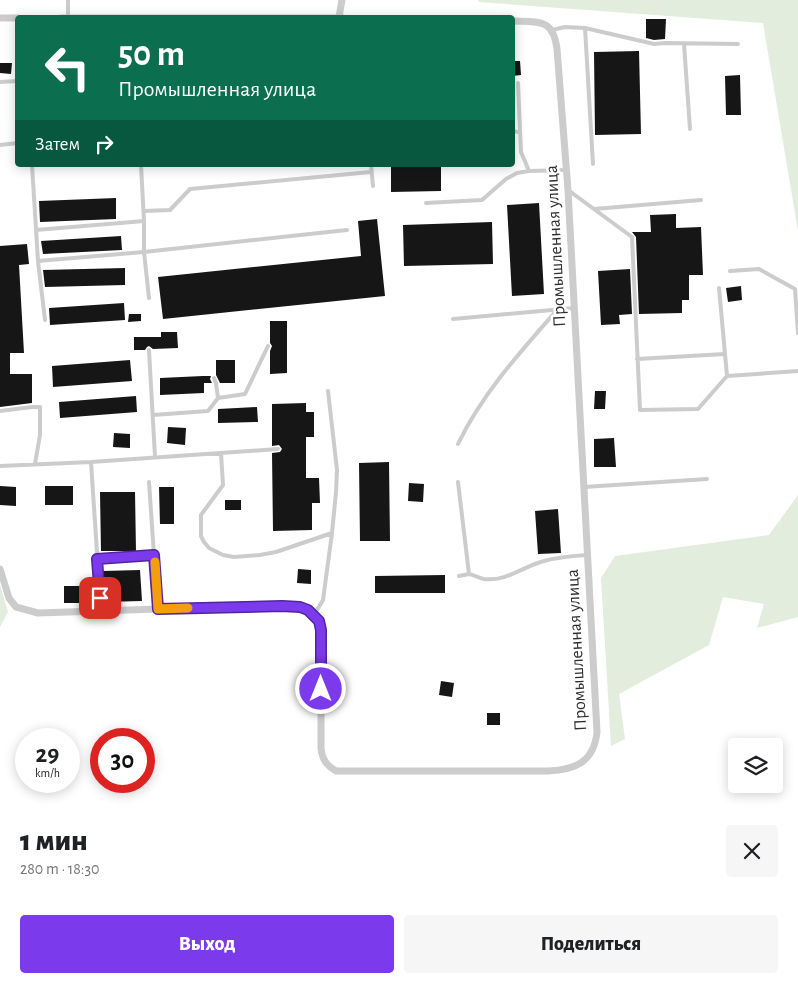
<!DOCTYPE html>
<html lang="ru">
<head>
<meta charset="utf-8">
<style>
	body { margin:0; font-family:"Alegreya Sans",sans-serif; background:#f6f6f6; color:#202124; height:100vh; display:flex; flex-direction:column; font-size:19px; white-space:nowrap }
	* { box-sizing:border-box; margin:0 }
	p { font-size:16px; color:#757577 }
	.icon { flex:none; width:28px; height:28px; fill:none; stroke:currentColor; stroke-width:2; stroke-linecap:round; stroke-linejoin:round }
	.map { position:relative; height:808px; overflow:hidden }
	.details { display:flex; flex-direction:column; background:#fff; flex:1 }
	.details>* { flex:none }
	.banner { position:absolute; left:15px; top:15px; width:500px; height:152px; border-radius:5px; box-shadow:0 2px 12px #0003; background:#0b6e4f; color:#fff; overflow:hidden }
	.buttons { position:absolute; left:728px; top:738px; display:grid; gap:10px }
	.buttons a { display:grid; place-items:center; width:55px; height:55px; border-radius:5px; background:#fff; box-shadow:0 2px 12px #0003; font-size:25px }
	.speed { position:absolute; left:15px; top:728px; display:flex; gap:10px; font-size:25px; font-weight:700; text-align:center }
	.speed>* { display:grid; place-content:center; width:65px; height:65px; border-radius:50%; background:#fff; box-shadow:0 2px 12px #0003; line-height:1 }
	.speed small { font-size:12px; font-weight:400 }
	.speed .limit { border:8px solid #d22; background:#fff; color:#111 }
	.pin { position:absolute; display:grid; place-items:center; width:42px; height:42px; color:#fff; margin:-21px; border-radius:10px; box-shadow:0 2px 8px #0006 }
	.me { position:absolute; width:55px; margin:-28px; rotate:0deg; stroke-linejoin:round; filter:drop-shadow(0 0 4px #0008) }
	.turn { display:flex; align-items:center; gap:18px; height:105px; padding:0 20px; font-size:22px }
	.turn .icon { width:65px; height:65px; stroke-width:2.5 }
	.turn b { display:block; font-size:35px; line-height:42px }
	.then { display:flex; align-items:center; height:48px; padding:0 20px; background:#0003; gap:10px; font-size:19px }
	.round { display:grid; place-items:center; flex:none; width:52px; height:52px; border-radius:5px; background:#f6f6f6 }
	.head { display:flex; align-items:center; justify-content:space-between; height:85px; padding:0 20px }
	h1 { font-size:30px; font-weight:800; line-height:38px }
	.primary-button { display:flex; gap:10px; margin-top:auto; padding:10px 20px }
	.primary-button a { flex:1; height:58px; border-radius:5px; background:#7c3aed; color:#fff; font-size:20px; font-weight:800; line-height:58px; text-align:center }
	.primary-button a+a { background:#f6f6f6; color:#202124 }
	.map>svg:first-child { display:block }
</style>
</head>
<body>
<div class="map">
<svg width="798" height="808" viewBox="0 0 798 808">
	<rect width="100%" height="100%" fill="#fff"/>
	<!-- green -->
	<path fill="#e2eddd" d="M478 0H798V231L763 23 479 2Z
		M798 495V617L757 628 764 604 723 597 709 645 619 694 625 739 611 746 601 578 615 556 769 535Z
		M0 585 8 612 0 627Z"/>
	<!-- building -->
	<path fill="#161616" d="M646 19H666L665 39 654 40 646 38Z
		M639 51 641 134 595 135 594 52Z
		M512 61H520L521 75 512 76Z
		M0 63H12L11 74 0 73Z
		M740 75 741 115H726L725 76Z
		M391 165H441V191L391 192Z
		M116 198V219L40 222 39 201Z
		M539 203 544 294 512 296 507 205Z
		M676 214V228L701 227 703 275H689V300H682V313L639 314 636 237 632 232H651L650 215Z
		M377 219 385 296 163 319 158 277 361 256 358 221Z
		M492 222 493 264 404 266 403 225Z
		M121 236 122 250 43 254 41 241Z
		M27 244 29 264 19 265 24 353H10V374H32V403L0 407V246Z
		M125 268V285L45 287 43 270Z
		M630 269 632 314 619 315 620 324 601 325 598 271Z
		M741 286 742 300 728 302 726 288Z
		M124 303 125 320 50 325 49 308Z
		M129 314H141V321L128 322Z
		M270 321H287V373L270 374V351L272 346 270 343Z
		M161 332H177L178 348 153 349 149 346 147 347 145 350H134V337H161Z
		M130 360 132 381 53 387 52 366Z
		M216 360H235V383H220L216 375Z
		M203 376H211L210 379 212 383H204V393L160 395V378Z
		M595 391H606L605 409H594Z
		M136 396 137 412 60 418 59 402Z
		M306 403V412H314V437H306V478H319L320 503H312V530L273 531 272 453 280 452 282 449 279 445 272 446V404Z
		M257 407 258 422 218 423V409Z
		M168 427 186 428 185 445 167 443Z
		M114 433 130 434V448L113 447Z
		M614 438 616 467H594V439Z
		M389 462 390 541H360L359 463Z
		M409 483 424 484 423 502 408 501Z
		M0 486 16 487V506L0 505Z
		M45 486H73V505H45Z
		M159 487H174V524H160Z
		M100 492H135L136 551H101Z
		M225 500H241V510H225Z
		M558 509 561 553 538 554 535 511Z
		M298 569 311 570V584L297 583Z
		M140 570 142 601 104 602 103 571Z
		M445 575V593H375V576Z
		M64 586H87V603H64Z
		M441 681 454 683 452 697 439 695Z
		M487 713H500V725H487Z"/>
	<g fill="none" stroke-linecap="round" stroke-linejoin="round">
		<!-- service -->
		<path stroke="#ccc" stroke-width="4" d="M68 17V0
			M585 28 593 164
			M552 30 565 27 585 28 654 44 665 43 738 44
			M684 44 690 129
			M0 82 18 81
			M518 83 521 152 529 171
			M512 130 520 133
			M0 145 18 143
			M32 165 38 261 45 320
			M141 165 144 221V252L149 298
			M371 165 373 186
			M568 190 632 237 640 410 698 409 727 376 798 371
			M426 203 482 200 506 179 517 173 529 171 566 170
			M594 209 701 200
			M144 211 170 210 190 189 371 172
			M36 230 144 221
			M38 261 144 252 347 230
			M730 271 759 269 795 289 798 333
			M719 288 727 376
			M453 319 574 308
			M149 350 155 457
			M637 359 725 354
			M214 378 216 383 218 398
			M328 391 337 470 336 492 332 533
			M0 411 32 407H40V435L35 464
			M153 415 208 411 218 398 245 394 268 346
			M458 444C482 394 521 351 557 310
			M221 453 223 485 201 515V536L204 542 209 548 223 555 234 557 260 555 276 552 332 533 323 600 314 615
			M91 462 100 598
			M0 466 91 462 278 449
			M149 482 154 555
			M458 482 469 574C474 575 479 578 484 579 506 582 524 566 544 561 558 557 573 556 587 555
			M584 487 707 479
			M97 559 154 555 158 609
			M459 576 469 574"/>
		<!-- minor -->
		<path stroke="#ccc" stroke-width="7" d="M339 17 342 0
			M0 18H18
			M61 18H343
			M0 569 9 598 16 607 38 613 282 605C302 606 316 609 321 630V748C322 759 326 765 336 771H548C575 770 594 762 597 732L568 190 557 49C553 18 539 22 512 21"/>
	</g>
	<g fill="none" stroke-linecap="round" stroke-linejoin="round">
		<defs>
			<path id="route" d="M100 598 97 559 154 555 158 609 282 606 300 607 308 610 319 621 321 630V689"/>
		</defs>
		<!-- route casing -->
		<use href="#route" stroke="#51269a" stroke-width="12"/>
		<!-- route -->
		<use href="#route" stroke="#7c3aed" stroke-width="9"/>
		<!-- slow -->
		<path stroke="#f59e0b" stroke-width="9" d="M155 562 158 609 188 608"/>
	</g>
	<g text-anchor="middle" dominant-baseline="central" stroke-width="5" stroke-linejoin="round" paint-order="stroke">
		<!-- street labels -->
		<g font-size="18" fill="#2f2f2f" stroke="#fff">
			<text transform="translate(556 246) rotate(-93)">Промышленная улица</text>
			<text transform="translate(577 650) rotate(-93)">Промышленная улица</text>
		</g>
	</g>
</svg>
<div class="buttons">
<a><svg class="icon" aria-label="layers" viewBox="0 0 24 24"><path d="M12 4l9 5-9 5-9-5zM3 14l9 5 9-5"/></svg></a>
</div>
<div class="speed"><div>29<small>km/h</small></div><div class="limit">30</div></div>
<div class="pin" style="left:100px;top:598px;background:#d93025"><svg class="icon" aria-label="arrive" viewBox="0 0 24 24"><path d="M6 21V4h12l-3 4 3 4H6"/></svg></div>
<svg class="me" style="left:321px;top:689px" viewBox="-20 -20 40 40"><circle r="17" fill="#7c3aed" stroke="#fff" stroke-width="3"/><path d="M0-11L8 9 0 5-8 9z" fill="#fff"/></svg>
<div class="banner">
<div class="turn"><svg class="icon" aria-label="left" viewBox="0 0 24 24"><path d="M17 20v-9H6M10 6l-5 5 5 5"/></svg><div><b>50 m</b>Промышленная улица</div></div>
<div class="then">Затем<svg class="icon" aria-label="right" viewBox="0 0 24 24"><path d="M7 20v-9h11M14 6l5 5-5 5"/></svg></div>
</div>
</div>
<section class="details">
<div class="head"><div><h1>1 мин</h1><p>280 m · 18:30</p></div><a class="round"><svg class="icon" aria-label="close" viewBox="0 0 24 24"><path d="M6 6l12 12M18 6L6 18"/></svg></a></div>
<div class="primary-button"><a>Выход</a><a>Поделиться</a></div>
</section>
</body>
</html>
